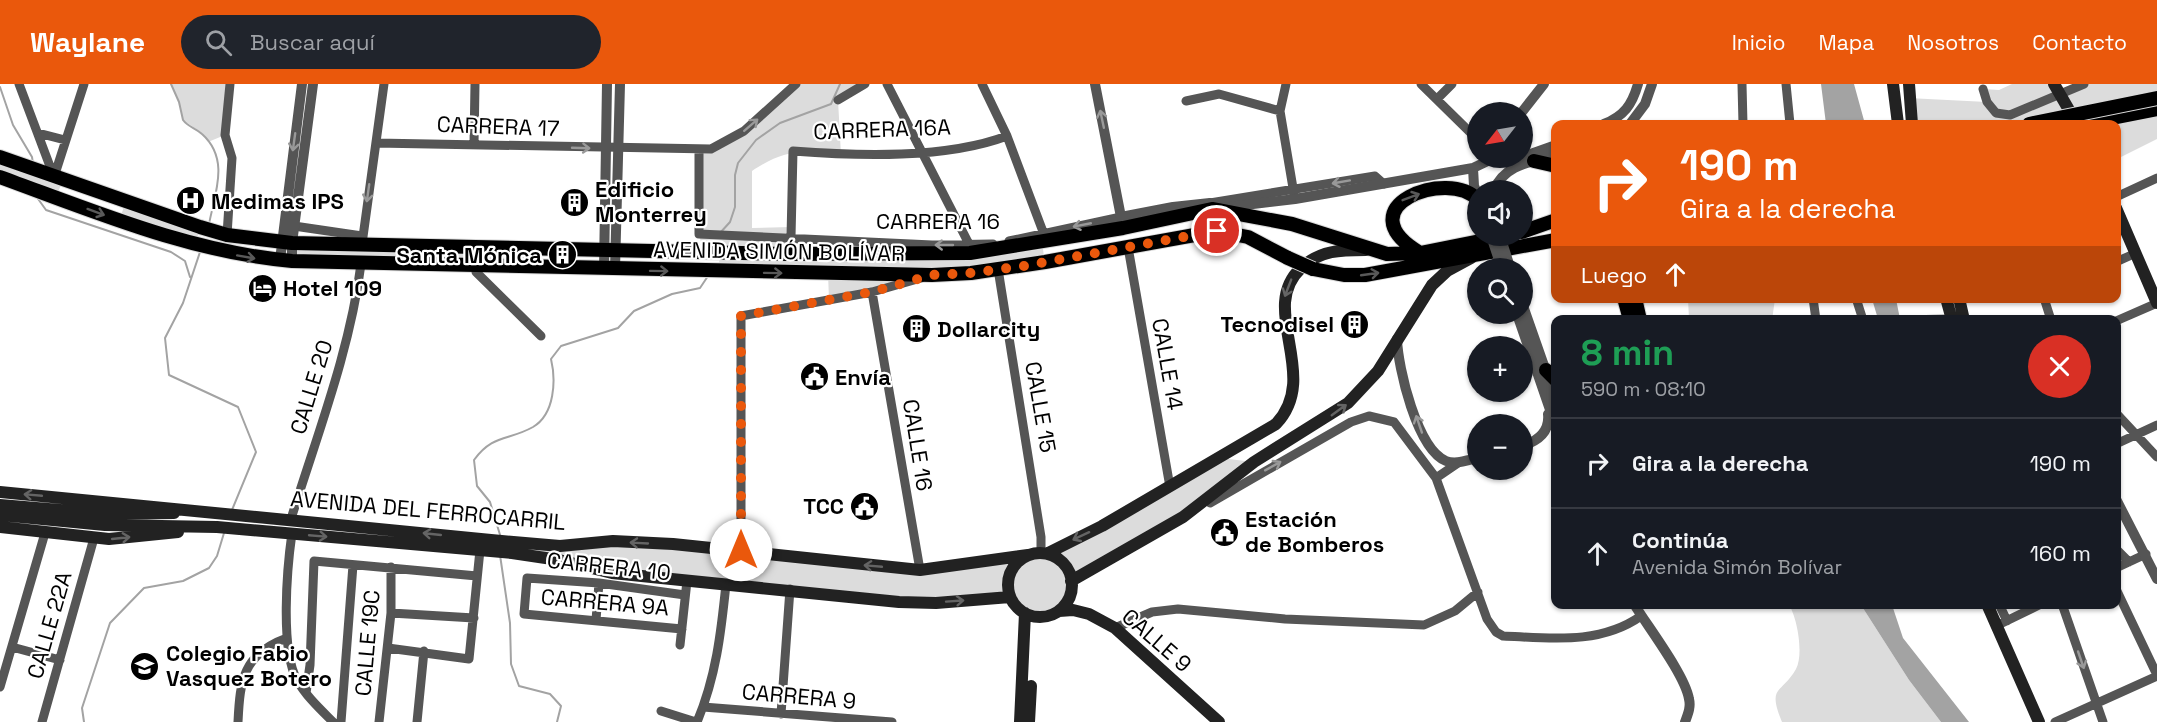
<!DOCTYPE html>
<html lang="es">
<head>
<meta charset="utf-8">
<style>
	body { margin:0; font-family:"Space Grotesk",sans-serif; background:#20242c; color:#f1f3f6; height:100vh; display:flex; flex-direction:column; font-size:22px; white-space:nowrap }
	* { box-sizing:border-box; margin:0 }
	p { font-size:20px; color:#9ea1a6 }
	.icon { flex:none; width:33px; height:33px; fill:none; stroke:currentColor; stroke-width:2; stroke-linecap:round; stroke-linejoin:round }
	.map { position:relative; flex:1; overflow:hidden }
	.side { position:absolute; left:1551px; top:231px; width:570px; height:294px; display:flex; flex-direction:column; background:#171b24; border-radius:12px; box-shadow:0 2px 4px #0004 }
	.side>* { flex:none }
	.guide { position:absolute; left:1551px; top:36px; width:570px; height:183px; border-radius:12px; box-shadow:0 2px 4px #0004; background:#ea580c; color:#fff; overflow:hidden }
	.needle { width:39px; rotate:239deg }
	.buttons { position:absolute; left:1467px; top:18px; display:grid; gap:12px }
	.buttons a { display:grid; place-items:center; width:66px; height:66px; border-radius:50%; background:#171b24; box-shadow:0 2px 4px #0004; font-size:30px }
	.pin { position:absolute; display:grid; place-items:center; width:51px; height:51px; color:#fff; margin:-26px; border:3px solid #fff; border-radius:50%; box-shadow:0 2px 6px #0007 }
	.me { position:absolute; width:66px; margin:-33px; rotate:0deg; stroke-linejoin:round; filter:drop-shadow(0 0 4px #0008) }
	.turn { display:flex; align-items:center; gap:21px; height:126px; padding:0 30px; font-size:27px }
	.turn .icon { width:78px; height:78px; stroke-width:2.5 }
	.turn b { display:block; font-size:42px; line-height:51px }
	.then { display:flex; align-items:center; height:57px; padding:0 30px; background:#0003; gap:12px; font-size:22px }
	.round { display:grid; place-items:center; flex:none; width:63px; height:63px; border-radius:32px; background:#20242c }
	.headline { display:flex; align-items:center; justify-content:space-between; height:102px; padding:0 30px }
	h1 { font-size:36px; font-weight:800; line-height:45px; color:#1e9e55 }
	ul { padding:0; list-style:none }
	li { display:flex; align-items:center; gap:18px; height:90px; padding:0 30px; border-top:2px solid #363941 }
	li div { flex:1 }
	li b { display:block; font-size:22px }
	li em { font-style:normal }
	header { display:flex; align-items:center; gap:36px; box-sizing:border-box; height:84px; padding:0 30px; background:#ea580c; color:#fff }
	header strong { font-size:28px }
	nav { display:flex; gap:33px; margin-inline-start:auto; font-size:21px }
	.search { width:420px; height:54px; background:#20242c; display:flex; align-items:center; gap:15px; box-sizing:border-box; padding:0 21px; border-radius:33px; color:#9ea1a6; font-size:22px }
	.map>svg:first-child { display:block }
</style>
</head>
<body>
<header>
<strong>Waylane</strong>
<div class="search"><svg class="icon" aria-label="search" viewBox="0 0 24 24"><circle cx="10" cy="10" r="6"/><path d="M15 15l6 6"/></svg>Buscar aquí</div>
<nav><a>Inicio</a><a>Mapa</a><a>Nosotros</a><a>Contacto</a></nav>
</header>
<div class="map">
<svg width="2157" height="638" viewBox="0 0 2157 638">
	<rect width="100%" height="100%" fill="#fff"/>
	<!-- green -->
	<path fill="#dcdcdc" d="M171 0H230L225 51 208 58 202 49 183 36 179 18Z
		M796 0H865L838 16 841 71C800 68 788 63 752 87V144L792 143 787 170 703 167 699 150V66L721 61Z
		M2012 0H2054L2060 11 2084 0H2157V55L2117 75 2116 40H1912L1908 14 1987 18 1983 5 1999 6Z
		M0 78 61 100 58 109 0 87Z
		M124 123 199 148 196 157 121 131Z
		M292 163 527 169V178L292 173Z
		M1043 165 1044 173 971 183 718 185 720 172H995Z
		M828 189 932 191 829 216Z
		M1688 215V214L1775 215 1772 236 1689 235Z
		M1220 374 1254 378 1183 433 1071 496C1069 534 1030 547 1010 513L936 519 612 489 528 466V463L593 459 919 486 1041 469Z
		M1789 521H1861L1909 596 1941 638H1782C1767 601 1781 611 1796 585 1804 570 1797 533 1789 521Z"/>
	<!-- water -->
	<path fill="#a3a3a3" d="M1821 0H1854L1865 40H1826Z
		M1872 215H1896L1900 235H1878Z
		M1861 521H1892L1903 554 1969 638H1941L1909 596Z"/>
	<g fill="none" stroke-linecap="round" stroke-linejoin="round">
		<!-- stream -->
		<path stroke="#a3a3a3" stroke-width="2" d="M171 0 179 18 183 36C188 43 196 44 202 50 230 75 215 109 209 140
			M0 3 13 41 32 73 33 80
			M36 112 46 126 171 168 185 177 190 193
			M720 149 730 138 735 123V91L738 79 756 56 780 39 831 20 840 0
			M201 165 183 219 165 254 169 291 238 323 256 368 232 426
			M501 454 490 418 477 402 474 376C493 350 508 357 533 343 555 330 556 296 551 275L561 262 618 244 634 227 672 210 700 204 708 192
			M500 471 510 539 511 580 519 602 550 610 561 622 557 638
			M84 638 82 624 110 539 144 504 183 497 209 484 217 472 224 449"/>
		<defs>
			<path id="primary" d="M2082 40 2157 25
				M0 73 200 143 227 151 292 159 787 170 970 169 1123 144 1212 125 1292 140 1387 170 1420 169 1505 152
				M1534 77 1556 82
				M0 93C96 128 190 168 292 177L932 191 971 189 1045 178 1217 147 1248 153 1288 174
				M1522 148 1556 136
				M1420 169C1343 123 1449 83 1478 116
				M1313 185 1344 191H1365L1556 156
				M1624 214 1630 236
				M1635 214 1640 236
				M1546 286 1556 296"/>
		</defs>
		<!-- primary casing -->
		<use href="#primary" stroke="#dbdbdb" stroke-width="16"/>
		<!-- minor -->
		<path stroke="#555" stroke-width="9" d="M19 0 54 93
			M887 0 969 160
			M982 0 1007 52 1045 153
			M1286 0 1280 27 1294 110
			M1421 0 1478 56
			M1742 0 1743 40
			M1786 0 1790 40
			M1983 5 1987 18 1996 29 2010 31 2084 0
			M1437 15 1452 0
			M838 16 865 0
			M1186 17 1219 10 1280 27
			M38 49 65 56
			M376 59 711 65 744 47 796 0
			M474 60 475 0
			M699 66V150L932 161 993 160
			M1495 74 1521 80
			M54 93 84 0
			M2116 113 2157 94
			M1210 119 1375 92 1384 100
			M294 142 362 152
			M227 151 232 74 225 51 230 0
			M1009 157 1121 133
			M362 160 384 0
			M1128 163 1170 403
			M787 170 791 153 793 67C858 72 946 75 1007 52
			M2116 178 2136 169
			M477 182 476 188 541 252
			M998 185 1041 453V469
			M872 208 920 486
			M1813 214 1816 236
			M1856 214 1863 236
			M2044 214 2051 236
			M1899 236 1952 235
			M2116 237 2157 219
			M2116 329 2157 373
			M2116 360 2157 341
			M1436 394 1458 379
			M1210 419 1351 338 1369 332 1394 338 1436 394 1487 535 1496 548 1503 552C1550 554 1600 561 1641 532
			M291 435C317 351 350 267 361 180
			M292 449C287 484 280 565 297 596 306 612 320 625 333 638
			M2116 465 2129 478
			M741 466V232L872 208 921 194
			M2116 484 2146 470
			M2116 505 2157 591
			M1999 520 2007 537
			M2062 520 2103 638
			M391 529 474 534
			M596 536 599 499
			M1998 541 2041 520
			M1115 544 1152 528 1178 525 1285 535 1424 541 1455 527 1478 508
			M682 545 524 530 527 494 599 499 685 511
			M680 561 687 497
			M12 563 60 576
			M388 564 469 575 480 466
			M0 603 45 449
			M306 609 310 581 314 477 477 492
			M703 623 892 638
			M661 627 696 638
			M781 630 790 505
			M42 638 94 454
			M238 638C240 596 243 570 287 554
			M341 638 353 481
			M379 638 391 529V483
			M417 638 424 567
			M697 638C716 593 721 549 726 500
			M2055 638 2157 592"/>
		<!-- tertiary -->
		<path stroke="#555" stroke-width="10" d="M1095 0 1121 133 1173 123 1210 119 1212 125 1295 115 1473 84 1494 74
			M1522 28 1544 0
			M1604 40C1624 32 1632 21 1638 0
			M1630 40 1645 20 1652 0
			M1522 73 1556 61
			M1473 84 1474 102 1478 111
			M1494 106C1505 80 1531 78 1556 71
			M280 176 302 0
			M292 177V159L313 0
			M604 185 607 0
			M615 185 620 0
			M1522 219 1556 316
			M1517 230 1556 343
			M1397 255C1398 284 1417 365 1446 377 1456 381 1467 376 1478 374
			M1522 362C1538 357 1550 348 1548 330
			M2116 415 2157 495
			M1634 520C1648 543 1685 591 1689 615 1691 623 1688 630 1685 638"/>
		<!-- secondary -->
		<path stroke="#222" stroke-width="12" d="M1893 0 1898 40
			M1909 0 1912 40
			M2054 0 2076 38
			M2116 124 2157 219
			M1946 214 1952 236
			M1959 214 1964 236
			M0 408 491 456 560 462 613 457 673 460 920 486 1028 471
			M0 421 108 430 174 429
			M0 431 105 441 217 443 512 469 559 476 612 489 899 518 936 519 1010 513
			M0 443 109 455 178 448
			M1048 469 1102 442 1276 340C1322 291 1257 225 1301 184 1320 166 1341 166 1366 166
			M1008 501a32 32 0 1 1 64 0a32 32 0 1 1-64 0Z
			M1071 497 1183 433 1254 378 1348 319 1378 287 1432 201 1447 187 1471 174
			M1987 520 2039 638
			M1059 527 1073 526 1089 530 1115 544 1219 638
			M1020 638 1025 529
			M1029 638 1031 602"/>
		<!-- primary -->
		<use href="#primary" stroke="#000" stroke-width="14"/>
		<defs>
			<path id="primary-bridge" d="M2029 40 2157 14
				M1288 174 1313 185"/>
		</defs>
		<!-- primary-bridge casing -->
		<use href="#primary-bridge" stroke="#dbdbdb" stroke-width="16" stroke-linecap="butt"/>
		<!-- tertiary-bridge -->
		<path stroke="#555" stroke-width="10" d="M1491 152 1501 182
			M1500 152 1509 180"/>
		<!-- primary-bridge -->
		<use href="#primary-bridge" stroke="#000" stroke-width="14"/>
	</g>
	<!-- one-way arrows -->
	<defs><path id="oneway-shaft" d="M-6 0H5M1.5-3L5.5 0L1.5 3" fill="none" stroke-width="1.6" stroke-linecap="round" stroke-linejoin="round" transform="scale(1.5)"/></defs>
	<g stroke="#999">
		<use href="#oneway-shaft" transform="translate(1102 35) rotate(-102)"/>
		<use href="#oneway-shaft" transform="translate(751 41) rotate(-41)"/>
		<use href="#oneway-shaft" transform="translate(294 58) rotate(98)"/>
		<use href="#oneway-shaft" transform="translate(581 64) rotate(2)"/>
		<use href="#oneway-shaft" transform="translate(1341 98) rotate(170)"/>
		<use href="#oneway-shaft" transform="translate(368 109) rotate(98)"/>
		<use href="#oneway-shaft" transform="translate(1082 141) rotate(169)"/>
		<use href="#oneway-shaft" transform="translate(944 161) rotate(180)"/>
		<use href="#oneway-shaft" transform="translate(1419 340) rotate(-109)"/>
		<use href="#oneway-shaft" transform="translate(1273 382) rotate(-29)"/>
		<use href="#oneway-shaft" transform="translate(2081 576) rotate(71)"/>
	</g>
	<g stroke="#595959">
		<use href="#oneway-shaft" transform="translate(1411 113) rotate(-21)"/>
		<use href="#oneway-shaft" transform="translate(96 128) rotate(20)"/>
		<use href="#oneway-shaft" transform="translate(246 173) rotate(10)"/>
		<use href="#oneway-shaft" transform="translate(659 187) rotate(1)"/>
		<use href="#oneway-shaft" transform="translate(773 189) rotate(1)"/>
		<use href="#oneway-shaft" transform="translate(1370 190) rotate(-8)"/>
	</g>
	<g stroke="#646464">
		<use href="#oneway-shaft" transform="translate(1288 204) rotate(111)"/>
		<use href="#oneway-shaft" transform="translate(1339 326) rotate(-36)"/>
		<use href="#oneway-shaft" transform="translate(33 411) rotate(-175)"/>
		<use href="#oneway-shaft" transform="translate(432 450) rotate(-174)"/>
		<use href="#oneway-shaft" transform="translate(318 452) rotate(5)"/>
		<use href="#oneway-shaft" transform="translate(1081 452) rotate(155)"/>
		<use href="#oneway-shaft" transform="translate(121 454) rotate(-6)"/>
		<use href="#oneway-shaft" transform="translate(639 459) rotate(-177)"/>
		<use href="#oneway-shaft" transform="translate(873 482) rotate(-175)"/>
		<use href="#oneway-shaft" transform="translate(955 517) rotate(-4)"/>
	</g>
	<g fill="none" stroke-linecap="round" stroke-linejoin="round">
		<!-- route -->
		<path stroke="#ea580c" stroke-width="10" stroke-dasharray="0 18" d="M741 466V232L872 208 932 191 971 189 1024 182 1217 147"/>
	</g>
	<!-- icons -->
	<defs>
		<symbol id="hospital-disc" viewBox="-11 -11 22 22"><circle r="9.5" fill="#000" stroke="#fff"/><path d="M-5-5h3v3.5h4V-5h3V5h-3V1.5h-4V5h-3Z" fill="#fff"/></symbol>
		<symbol id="building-disc" viewBox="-11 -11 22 22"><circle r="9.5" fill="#000" stroke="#fff"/><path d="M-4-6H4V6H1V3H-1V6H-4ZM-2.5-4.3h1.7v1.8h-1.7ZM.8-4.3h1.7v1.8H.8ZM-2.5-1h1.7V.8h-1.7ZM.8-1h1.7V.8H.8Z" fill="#fff"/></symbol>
		<symbol id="hotel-disc" viewBox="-11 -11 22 22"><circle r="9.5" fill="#000" stroke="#fff"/><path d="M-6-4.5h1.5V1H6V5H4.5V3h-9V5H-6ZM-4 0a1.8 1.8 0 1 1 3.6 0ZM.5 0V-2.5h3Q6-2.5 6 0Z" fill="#fff"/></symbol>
		<symbol id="civic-disc" viewBox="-11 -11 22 22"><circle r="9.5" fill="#000" stroke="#fff"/><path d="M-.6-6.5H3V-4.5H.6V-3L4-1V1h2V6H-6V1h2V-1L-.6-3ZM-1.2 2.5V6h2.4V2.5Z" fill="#fff"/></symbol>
		<symbol id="university-disc" viewBox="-11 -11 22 22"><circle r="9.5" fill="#000" stroke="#fff"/><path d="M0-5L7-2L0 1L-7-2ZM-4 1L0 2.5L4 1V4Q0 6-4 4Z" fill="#fff"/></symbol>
	</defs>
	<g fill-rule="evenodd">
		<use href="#hospital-disc" x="174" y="100" width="33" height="33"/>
		<use href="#building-disc" x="558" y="102" width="33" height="33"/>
		<use href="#building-disc" x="546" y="154" width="33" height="33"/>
		<use href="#hotel-disc" x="246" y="188" width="33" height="33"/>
		<use href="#building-disc" x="1338" y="224" width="33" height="33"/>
		<use href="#building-disc" x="900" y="228" width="33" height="33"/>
		<use href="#civic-disc" x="798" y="276" width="33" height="33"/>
		<use href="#civic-disc" x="848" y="406" width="33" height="33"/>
		<use href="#civic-disc" x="1208" y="432" width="33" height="33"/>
		<use href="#university-disc" x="128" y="566" width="33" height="33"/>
	</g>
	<g text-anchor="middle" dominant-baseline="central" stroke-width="4.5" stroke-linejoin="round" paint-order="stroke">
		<!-- street labels -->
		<g font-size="22" fill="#000" stroke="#fff">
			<text transform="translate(498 42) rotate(2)">CARRERA 17</text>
			<text transform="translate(882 45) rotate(-2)">CARRERA 16A</text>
			<text x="938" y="137">CARRERA 16</text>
			<text transform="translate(779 167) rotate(1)">AVENIDA SIMÓN BOLÍVAR</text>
			<text transform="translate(1168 280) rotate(80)">CALLE 14</text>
			<text transform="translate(311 303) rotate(-73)">CALLE 20</text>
			<text transform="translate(1041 323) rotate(80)">CALLE 15</text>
			<text transform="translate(918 361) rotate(81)">CALLE 16</text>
			<text transform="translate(428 426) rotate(5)">AVENIDA DEL FERROCARRIL</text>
			<text transform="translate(609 482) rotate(6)">CARRERA 10</text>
			<text transform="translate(605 518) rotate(5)">CARRERA 9A</text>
			<text transform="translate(49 541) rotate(-74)">CALLE 22A</text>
			<text transform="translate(1157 556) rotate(41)">CALLE 9</text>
			<text transform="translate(367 559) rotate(-85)">CALLE 19C</text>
			<text transform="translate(799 612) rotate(5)">CARRERA 9</text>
		</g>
		<!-- poi labels -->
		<g font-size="22" font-weight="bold" fill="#000" stroke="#fff" text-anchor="start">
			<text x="595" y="105">Edificio<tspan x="595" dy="25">Monterrey</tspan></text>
			<text x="211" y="117">Medimas IPS</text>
			<text x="542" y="171" text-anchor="end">Santa Mónica</text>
			<text x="283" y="204">Hotel 109</text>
			<text x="1334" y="240" text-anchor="end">Tecnodisel</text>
			<text x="937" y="245">Dollarcity</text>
			<text x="835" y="293">Envía</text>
			<text x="844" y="422" text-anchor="end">TCC</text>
			<text x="1245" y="435">Estación<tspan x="1245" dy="25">de Bomberos</tspan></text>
			<text x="166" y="569">Colegio Fabio<tspan x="166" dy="25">Vasquez Botero</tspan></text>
		</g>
	</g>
</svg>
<div class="buttons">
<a><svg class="needle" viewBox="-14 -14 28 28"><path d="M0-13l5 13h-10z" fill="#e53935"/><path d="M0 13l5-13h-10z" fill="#9ea1a6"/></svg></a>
<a><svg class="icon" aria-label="sound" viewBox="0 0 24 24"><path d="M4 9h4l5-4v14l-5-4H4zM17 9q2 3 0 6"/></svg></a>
<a><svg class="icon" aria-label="search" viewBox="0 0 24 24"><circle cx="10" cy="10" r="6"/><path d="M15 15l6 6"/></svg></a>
<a>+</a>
<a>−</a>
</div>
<div class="pin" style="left:1217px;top:147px;background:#d93025"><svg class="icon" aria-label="arrive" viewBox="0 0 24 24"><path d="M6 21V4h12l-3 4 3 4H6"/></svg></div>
<svg class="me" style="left:741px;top:466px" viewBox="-20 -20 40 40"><circle r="19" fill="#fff"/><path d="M0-13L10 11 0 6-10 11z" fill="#ea580c"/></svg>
<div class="guide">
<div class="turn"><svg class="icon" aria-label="right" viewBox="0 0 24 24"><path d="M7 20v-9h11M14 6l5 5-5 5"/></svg><div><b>190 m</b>Gira a la derecha</div></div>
<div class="then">Luego<svg class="icon" aria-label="ahead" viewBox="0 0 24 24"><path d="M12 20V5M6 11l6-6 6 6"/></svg></div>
</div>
<section class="side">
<div class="headline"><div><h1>8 min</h1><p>590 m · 08:10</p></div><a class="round" style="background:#d93025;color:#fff"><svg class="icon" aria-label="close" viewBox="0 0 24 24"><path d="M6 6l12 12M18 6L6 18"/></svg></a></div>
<ul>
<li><svg class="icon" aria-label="right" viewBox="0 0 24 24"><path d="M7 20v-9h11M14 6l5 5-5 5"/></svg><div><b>Gira a la derecha</b></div><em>190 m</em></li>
<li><svg class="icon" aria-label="ahead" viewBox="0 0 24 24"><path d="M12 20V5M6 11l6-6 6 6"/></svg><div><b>Continúa</b><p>Avenida Simón Bolívar</p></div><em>160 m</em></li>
</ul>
</section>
</div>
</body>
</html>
